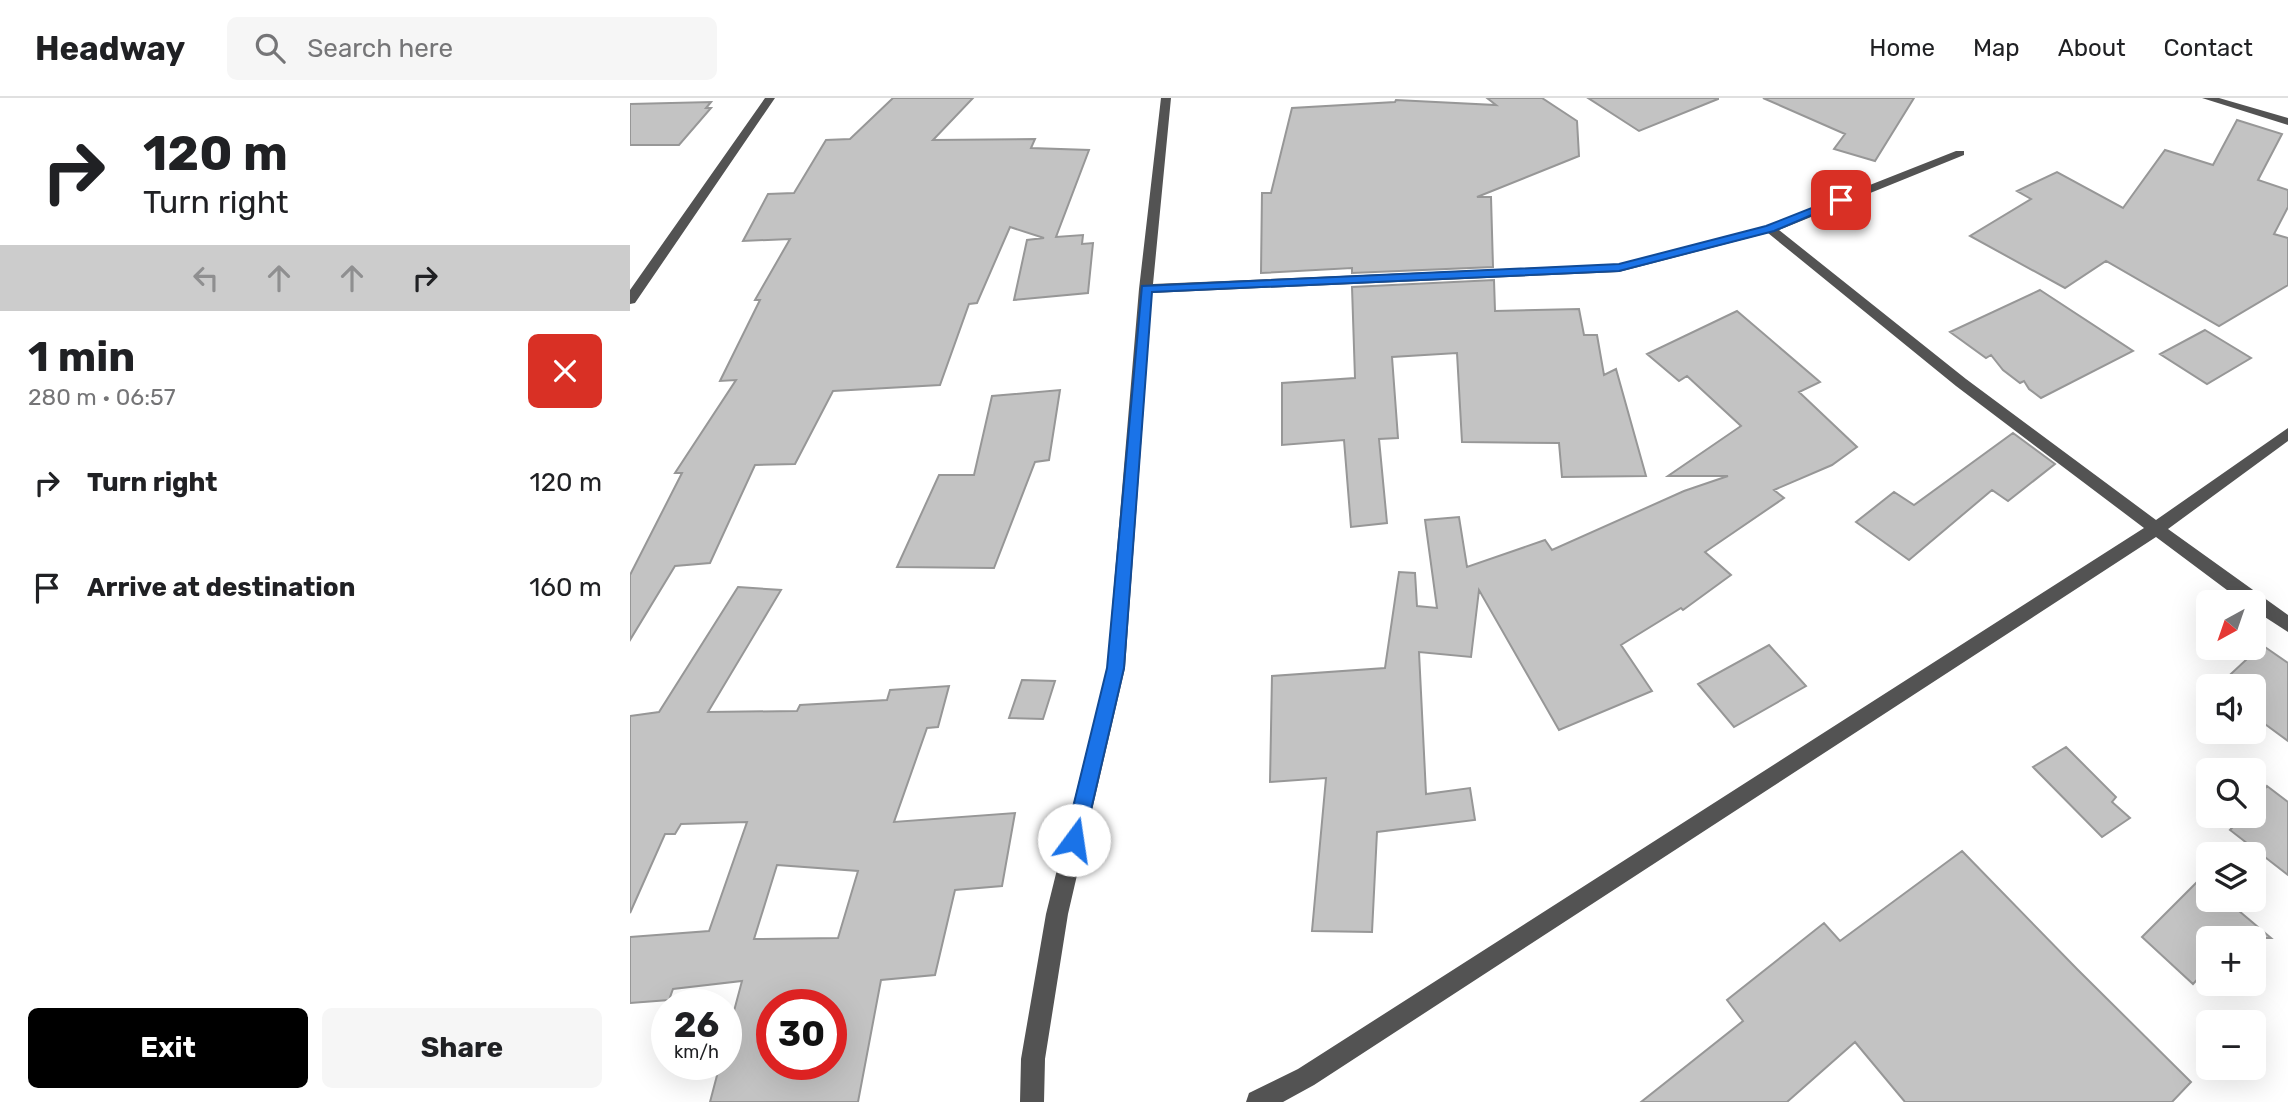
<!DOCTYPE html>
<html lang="en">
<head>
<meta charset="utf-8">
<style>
	body { margin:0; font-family:Rubik,sans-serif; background:#f6f6f6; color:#202124; height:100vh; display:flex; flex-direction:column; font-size:26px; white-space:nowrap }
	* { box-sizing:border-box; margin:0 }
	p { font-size:23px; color:#757577 }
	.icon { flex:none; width:38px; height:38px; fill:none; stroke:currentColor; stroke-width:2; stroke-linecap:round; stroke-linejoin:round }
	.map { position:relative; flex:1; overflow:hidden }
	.side { display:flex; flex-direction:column; background:#fff; width:630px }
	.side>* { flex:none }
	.banner { background:#fff; color:#202124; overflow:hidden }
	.needle { width:46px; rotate:220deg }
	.controls { position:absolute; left:1566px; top:492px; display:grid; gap:14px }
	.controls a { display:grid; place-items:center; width:70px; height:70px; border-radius:10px; background:#fff; box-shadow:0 7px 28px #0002; font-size:35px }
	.speed { position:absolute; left:21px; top:891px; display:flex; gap:14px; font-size:35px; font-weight:700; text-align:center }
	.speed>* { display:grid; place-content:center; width:91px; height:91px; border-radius:50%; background:#fff; box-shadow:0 7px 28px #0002; line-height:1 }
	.speed small { font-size:18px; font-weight:400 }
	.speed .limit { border:10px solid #d22; background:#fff; color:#111 }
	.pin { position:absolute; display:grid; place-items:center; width:60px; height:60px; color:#fff; margin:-30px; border-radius:14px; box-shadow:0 4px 10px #0006 }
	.me { position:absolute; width:77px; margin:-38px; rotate:14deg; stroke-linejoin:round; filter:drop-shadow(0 0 5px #0008) }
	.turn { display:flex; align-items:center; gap:24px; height:147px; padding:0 28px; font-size:32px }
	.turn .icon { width:91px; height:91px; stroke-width:2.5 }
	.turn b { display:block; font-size:49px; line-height:60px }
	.lanes { display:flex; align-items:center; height:66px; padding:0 28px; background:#0003; justify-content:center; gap:35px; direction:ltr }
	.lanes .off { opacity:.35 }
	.round { display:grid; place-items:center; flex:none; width:74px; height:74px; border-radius:10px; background:#f6f6f6 }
	.summary { display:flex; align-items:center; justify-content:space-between; height:119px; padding:0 28px }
	h1 { font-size:42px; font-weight:700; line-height:52px }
	.cta { display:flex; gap:14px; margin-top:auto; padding:14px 28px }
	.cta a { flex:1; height:80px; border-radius:10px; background:#000; color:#fff; font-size:28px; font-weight:700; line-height:80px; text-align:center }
	.cta a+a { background:#f6f6f6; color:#202124 }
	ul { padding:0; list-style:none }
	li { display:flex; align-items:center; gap:21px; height:105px; padding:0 28px }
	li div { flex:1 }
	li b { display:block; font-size:26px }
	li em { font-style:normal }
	header { display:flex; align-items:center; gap:42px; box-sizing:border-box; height:98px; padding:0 35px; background:#fff; border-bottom:2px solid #e0e0e0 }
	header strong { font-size:33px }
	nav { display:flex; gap:38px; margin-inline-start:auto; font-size:24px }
	.search { width:490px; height:63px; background:#f6f6f6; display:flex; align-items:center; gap:18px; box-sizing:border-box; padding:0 24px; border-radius:10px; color:#757577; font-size:26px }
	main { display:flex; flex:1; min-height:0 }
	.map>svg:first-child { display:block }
</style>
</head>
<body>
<header>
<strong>Headway</strong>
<div class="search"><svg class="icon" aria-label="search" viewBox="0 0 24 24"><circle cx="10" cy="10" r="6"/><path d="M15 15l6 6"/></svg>Search here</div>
<nav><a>Home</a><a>Map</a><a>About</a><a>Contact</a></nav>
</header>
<main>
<section class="side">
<div class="banner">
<div class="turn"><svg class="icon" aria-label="right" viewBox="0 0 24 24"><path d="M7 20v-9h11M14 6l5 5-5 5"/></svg><div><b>120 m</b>Turn right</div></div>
<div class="lanes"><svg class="icon off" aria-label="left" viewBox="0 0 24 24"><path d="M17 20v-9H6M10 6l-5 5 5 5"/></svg><svg class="icon off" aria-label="ahead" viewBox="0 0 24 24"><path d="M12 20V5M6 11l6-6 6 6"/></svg><svg class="icon off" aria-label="ahead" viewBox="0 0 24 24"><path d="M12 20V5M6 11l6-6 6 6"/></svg><svg class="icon" aria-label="right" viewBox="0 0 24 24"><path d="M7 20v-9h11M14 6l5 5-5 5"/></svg></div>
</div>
<div class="summary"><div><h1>1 min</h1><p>280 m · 06:57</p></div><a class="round" style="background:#d93025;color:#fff"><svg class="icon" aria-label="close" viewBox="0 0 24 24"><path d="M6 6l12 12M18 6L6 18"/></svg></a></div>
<ul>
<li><svg class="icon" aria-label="right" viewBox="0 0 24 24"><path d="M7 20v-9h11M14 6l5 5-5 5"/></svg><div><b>Turn right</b></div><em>120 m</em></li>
<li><svg class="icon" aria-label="arrive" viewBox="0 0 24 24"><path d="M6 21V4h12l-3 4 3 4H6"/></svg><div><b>Arrive at destination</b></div><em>160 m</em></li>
</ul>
<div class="cta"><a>Exit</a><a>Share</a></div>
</section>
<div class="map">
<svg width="1658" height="1004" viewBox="0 0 1658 1004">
	<rect width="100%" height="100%" fill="#fff"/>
	<!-- building -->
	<path fill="#c3c3c3" stroke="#979797" stroke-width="2" fill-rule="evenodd" d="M263 0H343L303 42 405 41 401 50 459 52 426 139 453 137 452 146 463 145 458 195 384 202 397 142 414 140 380 129 347 205 339 206 310 287 203 293 165 366 125 367 80 465 45 468 0 542V477L52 375H45L106 282 90 283 130 202H125L160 141 113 143 138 96 164 95 196 42 220 41Z
		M857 0H912L947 23 949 58 847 99H861L863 169 722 175V170L631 175 632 95H641L662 10 765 4 766 2 866 7Z
		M958 0H1088V1L1009 33Z
		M1133 0H1284L1245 63 1204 51 1215 36Z
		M81 4 76 10H81L49 47H0V6Z
		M1607 22 1652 36 1628 82 1658 92V109L1644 136 1658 140V187L1589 228 1476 163 1435 190 1340 138 1401 101 1387 93 1427 74 1493 110 1535 52 1583 67Z
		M864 182 865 213 949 211 954 237H967L974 277 986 271 1016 378 932 379 929 345 832 344 827 255 762 259 768 340 749 341 757 425 721 429 714 342 652 347V285L725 280 722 189Z
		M1410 192 1503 253 1411 300 1399 291 1394 283 1390 285 1373 272 1361 257 1356 260 1320 234Z
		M1107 213 1190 284 1169 294 1227 349 1202 367 1144 392 1154 400 1075 454 1101 477 1053 512 1051 510 991 547 1022 593 929 632 849 492 841 559 789 554 796 696 840 690 845 722 747 734 742 834 682 833 696 680 640 684 642 578 755 570 769 474 785 475 787 508 807 510 795 422 829 419 837 469 915 442 922 452 1054 393 1098 378H1038L1111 328 1057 278 1049 283 1017 256Z
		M1575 232 1621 260 1577 286 1530 256Z
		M430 292 419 362 405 364 364 470 267 469 309 377H344L362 298Z
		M1383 335 1425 366 1378 403 1362 392 1279 462 1226 424 1264 394 1284 407Z
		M108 489 151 492 78 614 167 613 170 607 257 602 260 592 319 588 308 629 297 630 264 724 385 715 372 788 325 792 305 877 251 882 228 1004H80L90 966H96V943L112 883 43 891 39 902 0 905V839L79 833 117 724 51 726 45 736H35L0 815V618L29 614ZM147 767 228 773 208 840 124 841ZM142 906H201V966H142Z
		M1139 547 1176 588 1104 629 1068 586Z
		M1632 547 1658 565V643L1624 618V588H1588Z
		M392 582 425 583 413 621 379 620Z
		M1436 649 1486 699 1482 704 1500 720 1472 739 1403 669Z
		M1637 688 1658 704V777L1600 732 1613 718H1624V704Z
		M1332 753 1448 872 1561 984 1542 1004H1275L1225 944 1157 1004H1011L1113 923 1097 902 1194 825 1210 843Z
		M1571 780 1578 787V802H1596L1641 840H1578V870L1563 886 1512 839Z"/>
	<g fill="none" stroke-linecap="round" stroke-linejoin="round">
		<!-- minor -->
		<path fill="#535353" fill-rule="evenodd" d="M135 0H145L5 205 0 206V192Z
			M531 0H541L523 186 989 166 1136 128 1326 53H1334V57L1149 132 1336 281 1526 422 1658 330V343L1538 431 1658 517V534L1624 512V504H1613L1526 439 684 987 653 1004H616L619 995 668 971 1514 430 1326 288 1138 135 989 174 522 195 495 570 438 816 415 961 414 1004H390L391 961 416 816 477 570 509 191Z
			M1572 0H1589L1658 20V27Z"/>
	</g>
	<!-- route -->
	<path fill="#1a73e8" stroke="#114b97" stroke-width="2" d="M1207 100 1217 102 1144 133 989 173 522 194 494 570 454 742 451 749 444 751 438 749 435 742 477 570 512 188 989 166 1136 128Z"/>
</svg>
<div class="controls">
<a><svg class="needle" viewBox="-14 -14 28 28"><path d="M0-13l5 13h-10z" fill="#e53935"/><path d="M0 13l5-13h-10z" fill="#757577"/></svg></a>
<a><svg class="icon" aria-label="sound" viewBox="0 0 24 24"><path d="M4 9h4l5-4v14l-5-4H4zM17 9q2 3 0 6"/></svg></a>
<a><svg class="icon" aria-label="search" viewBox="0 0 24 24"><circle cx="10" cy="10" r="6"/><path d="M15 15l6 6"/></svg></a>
<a><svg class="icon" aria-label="layers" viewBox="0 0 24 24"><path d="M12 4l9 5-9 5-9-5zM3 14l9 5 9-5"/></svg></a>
<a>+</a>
<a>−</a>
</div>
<div class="speed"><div>26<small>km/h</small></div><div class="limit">30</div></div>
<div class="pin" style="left:1211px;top:102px;background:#d93025"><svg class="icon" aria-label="arrive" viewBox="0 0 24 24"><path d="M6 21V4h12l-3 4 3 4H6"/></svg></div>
<svg class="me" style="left:444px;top:742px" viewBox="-20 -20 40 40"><circle r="19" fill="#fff"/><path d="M0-13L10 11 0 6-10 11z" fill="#1a73e8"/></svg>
</div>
</main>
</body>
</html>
